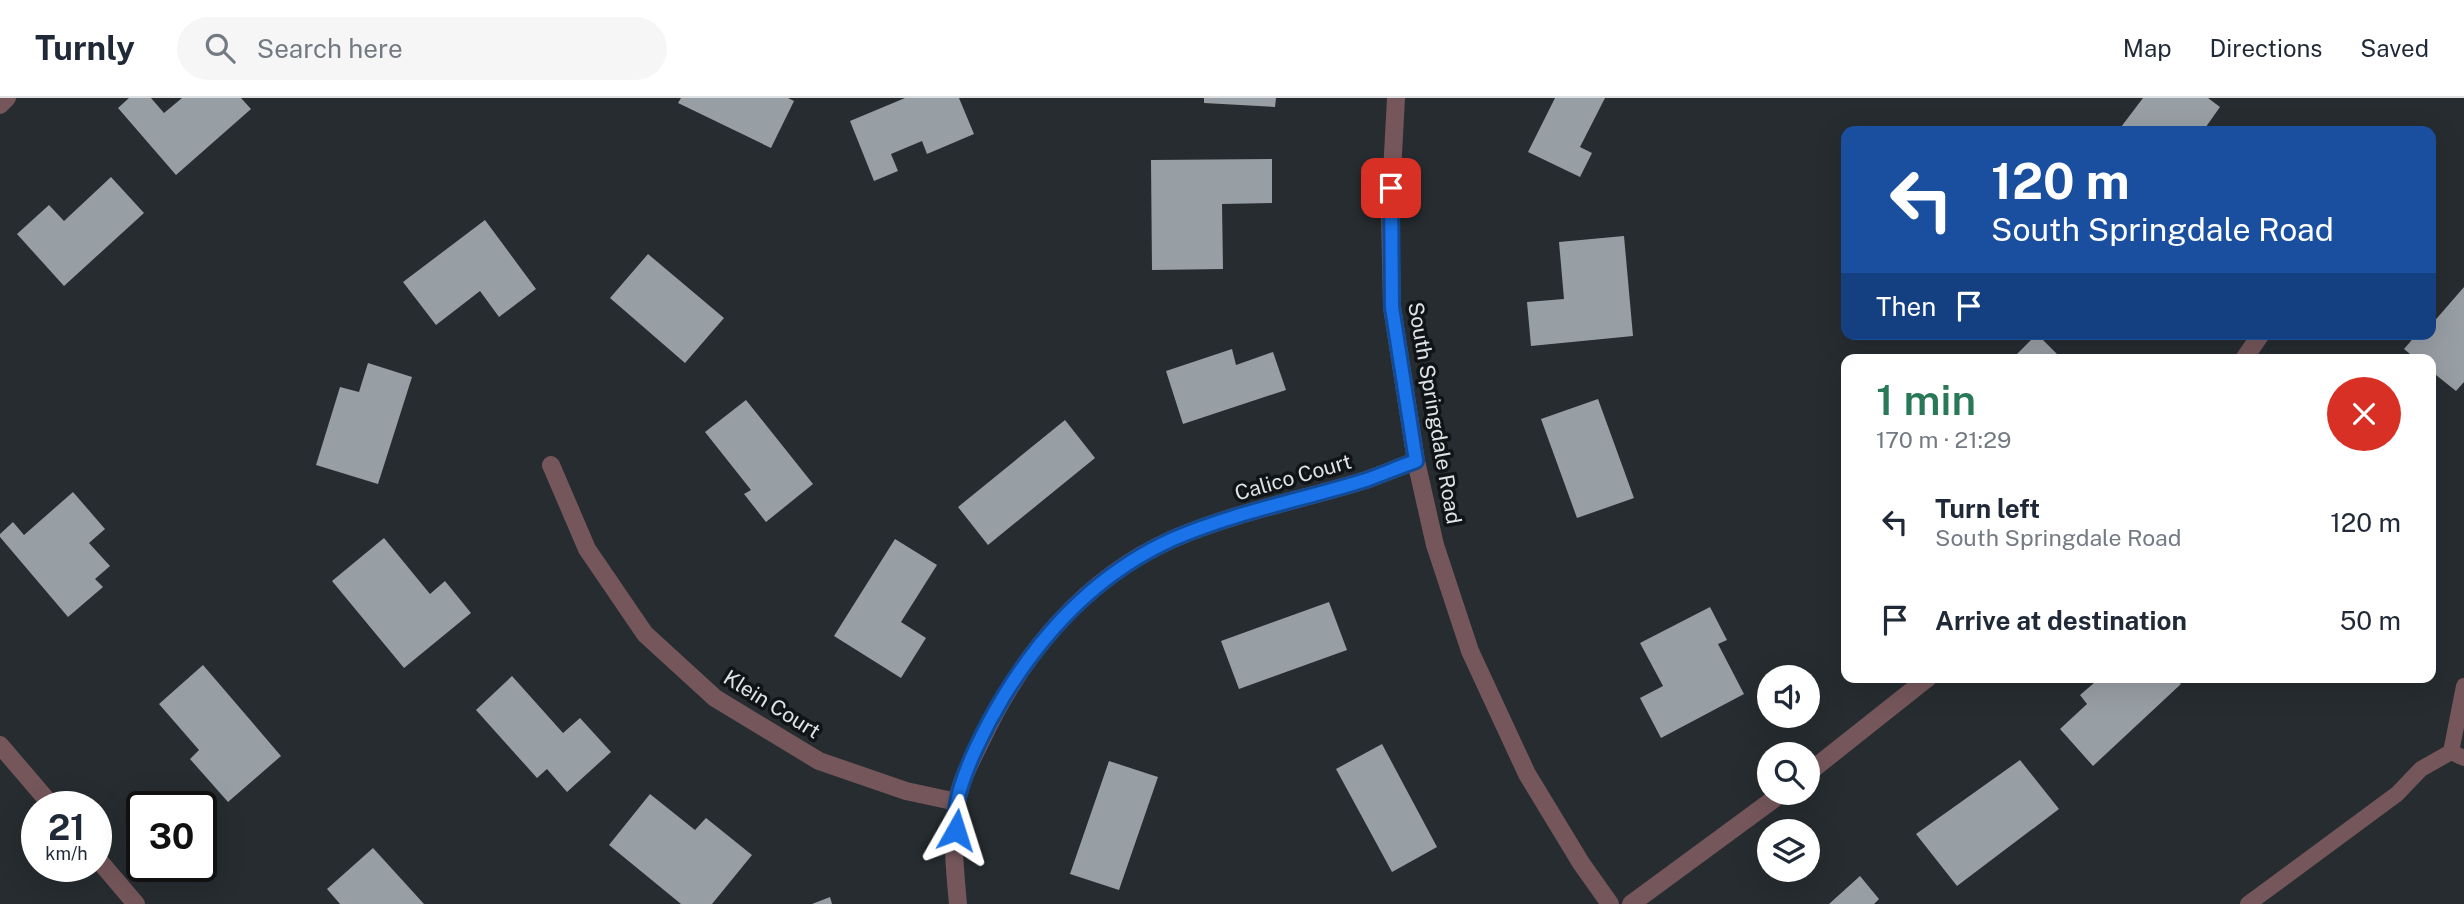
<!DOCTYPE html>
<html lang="en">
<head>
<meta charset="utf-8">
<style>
	body { margin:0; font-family:"Public Sans",sans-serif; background:#f6f6f7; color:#1f2937; height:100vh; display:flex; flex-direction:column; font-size:26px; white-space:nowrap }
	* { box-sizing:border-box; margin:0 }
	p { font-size:23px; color:#747a83 }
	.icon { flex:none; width:38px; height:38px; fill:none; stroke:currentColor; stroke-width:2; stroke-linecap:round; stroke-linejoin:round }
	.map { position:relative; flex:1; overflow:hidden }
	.details { position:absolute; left:1841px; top:256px; width:595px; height:329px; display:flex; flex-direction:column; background:#fff; border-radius:14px; box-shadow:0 7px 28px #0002 }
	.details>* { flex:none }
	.guide { position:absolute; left:1841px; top:28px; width:595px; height:214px; border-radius:14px; box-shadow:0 7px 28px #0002; background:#1a4fa0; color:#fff; overflow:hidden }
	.fabs { position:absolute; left:1757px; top:567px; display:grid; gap:14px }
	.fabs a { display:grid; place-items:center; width:63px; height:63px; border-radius:50%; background:#fff; box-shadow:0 7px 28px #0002; font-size:35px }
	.speed { position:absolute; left:21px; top:693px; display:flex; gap:14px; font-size:35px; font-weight:700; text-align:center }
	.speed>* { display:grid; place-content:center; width:91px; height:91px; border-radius:50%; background:#fff; box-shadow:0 7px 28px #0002; line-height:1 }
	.speed small { font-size:18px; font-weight:400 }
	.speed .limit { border:4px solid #111; border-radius:10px; background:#fff; color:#111 }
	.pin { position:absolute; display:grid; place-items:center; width:60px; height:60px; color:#fff; margin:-30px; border-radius:14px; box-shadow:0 4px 10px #0006 }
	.me { position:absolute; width:77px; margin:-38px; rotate:6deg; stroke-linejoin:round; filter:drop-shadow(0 0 5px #0008) }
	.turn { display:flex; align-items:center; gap:24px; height:147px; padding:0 35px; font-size:32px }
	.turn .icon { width:91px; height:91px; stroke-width:2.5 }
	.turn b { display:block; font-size:49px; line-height:60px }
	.then { display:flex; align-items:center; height:66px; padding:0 35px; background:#0003; gap:14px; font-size:26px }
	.round { display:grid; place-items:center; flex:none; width:74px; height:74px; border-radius:37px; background:#f6f6f7 }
	.headline { display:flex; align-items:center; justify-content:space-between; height:119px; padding:0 35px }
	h1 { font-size:42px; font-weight:600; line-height:52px; color:#297858 }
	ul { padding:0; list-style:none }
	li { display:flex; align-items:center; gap:21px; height:98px; padding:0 35px }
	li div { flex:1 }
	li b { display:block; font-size:26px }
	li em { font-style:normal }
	header { display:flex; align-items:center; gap:42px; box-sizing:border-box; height:98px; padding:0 35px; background:#fff; border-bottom:2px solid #e0e1e3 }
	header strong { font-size:33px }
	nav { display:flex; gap:38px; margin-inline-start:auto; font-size:24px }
	.search { width:490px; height:63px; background:#f6f6f7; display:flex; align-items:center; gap:18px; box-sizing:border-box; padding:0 24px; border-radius:38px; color:#747a83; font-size:26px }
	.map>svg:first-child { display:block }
</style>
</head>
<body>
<header>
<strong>Turnly</strong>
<div class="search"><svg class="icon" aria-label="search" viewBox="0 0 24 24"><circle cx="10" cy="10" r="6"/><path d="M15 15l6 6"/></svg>Search here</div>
<nav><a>Map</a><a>Directions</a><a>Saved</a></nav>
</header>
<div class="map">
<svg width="2464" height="806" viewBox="0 0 2464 806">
	<rect width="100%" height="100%" fill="#262c30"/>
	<!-- building -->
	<path fill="#989fa4" d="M129 0H151L164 15 182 0H241L251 11 176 77 118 10Z
		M681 0H788L794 3 771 50 678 5Z
		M905 0H959L974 36 927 56 922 43 891 56 898 73 874 83 850 23Z
		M1204 0H1276L1275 9 1204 5Z
		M1555 0H1605L1580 49 1592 55 1580 79 1528 54Z
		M2143 0H2208L2220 9 2203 33H2118Z
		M1272 61V105L1222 106 1223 171 1152 172 1151 62Z
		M111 79 144 115 64 188 17 136 49 107 64 123Z
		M485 122 536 191 499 219 480 193 436 227 403 184Z
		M1624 138 1633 238 1531 248 1527 204 1564 201 1559 144Z
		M648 156 724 220 685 265 610 200Z
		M2464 189V284L2456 293 2431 273V261H2416L2404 251 2417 236H2431V227Z
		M2037 236 2062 261H2012Z
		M1232 251 1236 267 1273 254 1286 292 1183 326 1166 273Z
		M368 265 412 279 378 386 316 367 340 289 359 294Z
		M1598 301 1634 400 1577 420 1541 321Z
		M746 302 813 386 766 424 744 396 751 392 705 334Z
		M1065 322 1095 360 988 447 958 409Z
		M73 394 105 431 89 445 110 468 95 481 103 489 68 519 0 439V436L13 424 24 437Z
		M384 440 430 496 445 483 471 515 404 570 332 483Z
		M895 441 937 467 901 524 926 540 901 580 834 538Z
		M1329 504 1347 552 1239 591 1221 543Z
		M1710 509 1727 542 1718 546 1744 596 1661 640 1640 600 1663 588 1640 545Z
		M203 567 281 658 228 704 190 661 199 652 159 606Z
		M512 578 563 635 580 620 611 654 567 694 547 671 537 680 476 612Z
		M2101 579H2174L2181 586 2093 668 2060 631 2087 606 2080 597Z
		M1382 646 1437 749 1392 774 1336 671Z
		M2020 662 2059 711 1957 788 1916 736Z
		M1109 663 1158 679 1119 792 1070 776Z
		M650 696 695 732 706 720 752 757 712 806H681L609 747Z
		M373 750 424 806H340L327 791Z
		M1860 778 1879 801 1874 806H1829Z
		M830 799 832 806H812Z"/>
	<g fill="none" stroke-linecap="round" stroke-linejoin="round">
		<!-- service -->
		<path stroke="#75575b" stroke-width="16" d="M2451 654 2464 588
			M2248 806 2397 696 2421 671 2451 654 2464 660"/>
		<!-- minor -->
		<path stroke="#75575b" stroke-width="18" d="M1396 0 1390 112 1392 209 1416 363 1435 447 1470 553 1527 676 1581 765 1610 806
			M0 7 7 0
			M2244 261 2261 236
			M551 367 587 451 645 536 715 600 819 663 906 693 957 704
			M0 647 53 709
			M1808 675 1929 579
			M96 759 136 806
			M958 806C955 773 951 738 957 705 960 683 972 661 982 641 1022 556 1085 480 1173 441 1235 414 1302 402 1366 382 1383 376 1399 369 1416 363
			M1631 806 1782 695"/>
	</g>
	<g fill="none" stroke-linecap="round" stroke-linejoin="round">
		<defs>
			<path id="route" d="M956 732C956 723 955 714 957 705 962 674 987 626 1004 598 1045 531 1100 474 1173 441 1235 414 1302 402 1366 382 1383 376 1399 369 1416 363L1392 209 1391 90"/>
		</defs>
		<!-- route casing -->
		<use href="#route" stroke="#114b97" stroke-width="18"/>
		<!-- route -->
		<use href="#route" stroke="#1a73e8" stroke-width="12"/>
	</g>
	<g text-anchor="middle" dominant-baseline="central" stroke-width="7" stroke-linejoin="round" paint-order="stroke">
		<!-- street labels -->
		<g font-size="21" fill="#dfe3e6" stroke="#111416">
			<text transform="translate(1435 315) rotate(80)">South Springdale Road</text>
			<text transform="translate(1293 379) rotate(-16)">Calico Court</text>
			<text transform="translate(772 606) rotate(32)">Klein Court</text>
		</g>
	</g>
</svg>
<div class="fabs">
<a><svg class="icon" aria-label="sound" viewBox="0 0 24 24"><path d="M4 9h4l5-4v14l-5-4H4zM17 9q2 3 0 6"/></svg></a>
<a><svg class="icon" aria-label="search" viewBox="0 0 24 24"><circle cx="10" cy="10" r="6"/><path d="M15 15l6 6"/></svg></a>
<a><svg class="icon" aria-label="layers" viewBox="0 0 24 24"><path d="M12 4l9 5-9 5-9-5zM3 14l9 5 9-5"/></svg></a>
</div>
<div class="speed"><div>21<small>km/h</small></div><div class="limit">30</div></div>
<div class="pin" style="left:1391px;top:90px;background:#d93025"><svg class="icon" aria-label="arrive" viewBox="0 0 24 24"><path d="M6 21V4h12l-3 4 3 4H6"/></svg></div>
<svg class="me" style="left:956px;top:732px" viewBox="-20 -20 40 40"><path d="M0-17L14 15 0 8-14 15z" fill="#1a73e8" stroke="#fff" stroke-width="4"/></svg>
<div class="guide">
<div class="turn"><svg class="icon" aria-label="left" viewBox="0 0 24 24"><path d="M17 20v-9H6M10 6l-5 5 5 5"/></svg><div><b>120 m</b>South Springdale Road</div></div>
<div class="then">Then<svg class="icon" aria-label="arrive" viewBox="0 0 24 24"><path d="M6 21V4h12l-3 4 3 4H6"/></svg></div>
</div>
<section class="details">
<div class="headline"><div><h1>1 min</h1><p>170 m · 21:29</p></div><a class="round" style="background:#d93025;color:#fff"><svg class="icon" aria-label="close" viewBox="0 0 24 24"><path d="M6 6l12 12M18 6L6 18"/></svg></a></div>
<ul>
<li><svg class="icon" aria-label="left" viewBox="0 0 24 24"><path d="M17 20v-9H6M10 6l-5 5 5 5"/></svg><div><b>Turn left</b><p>South Springdale Road</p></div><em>120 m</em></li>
<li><svg class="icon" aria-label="arrive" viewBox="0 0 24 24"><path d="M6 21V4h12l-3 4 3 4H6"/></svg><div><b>Arrive at destination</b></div><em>50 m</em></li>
</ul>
</section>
</div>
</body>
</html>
